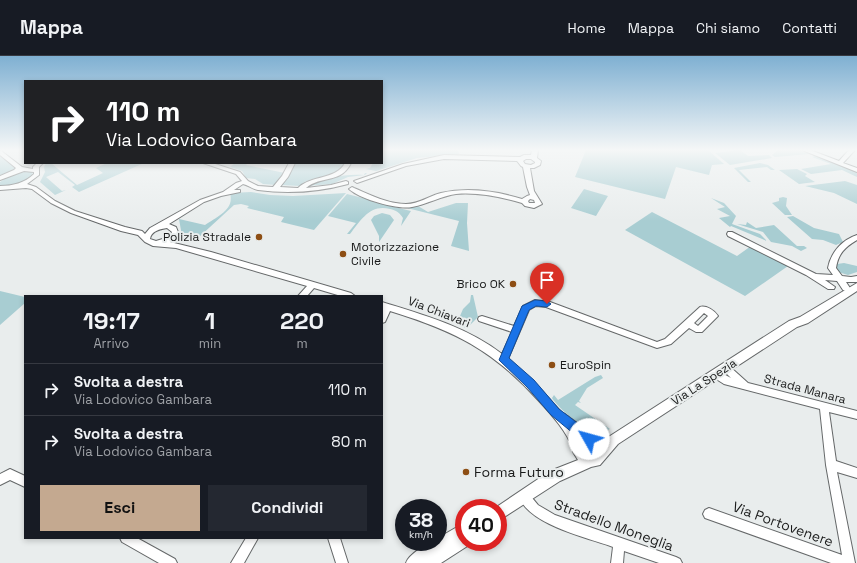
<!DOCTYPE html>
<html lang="it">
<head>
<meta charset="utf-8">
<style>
	body { margin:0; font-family:"Space Grotesk",sans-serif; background:#242831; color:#f1f3f6; height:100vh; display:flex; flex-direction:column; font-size:15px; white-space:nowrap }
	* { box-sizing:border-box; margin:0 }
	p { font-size:13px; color:#9ea1a6 }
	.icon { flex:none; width:22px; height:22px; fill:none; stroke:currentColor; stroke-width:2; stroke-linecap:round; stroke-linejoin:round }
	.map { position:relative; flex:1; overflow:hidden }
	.details { position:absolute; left:24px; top:239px; width:359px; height:244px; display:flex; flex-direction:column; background:#171b24; border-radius:0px; box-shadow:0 2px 6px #0003 }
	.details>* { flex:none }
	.banner { position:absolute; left:24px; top:24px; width:359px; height:84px; border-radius:0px; box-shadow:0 2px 6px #0003; background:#202124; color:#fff; overflow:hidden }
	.speed { position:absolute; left:395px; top:443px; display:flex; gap:8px; font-size:20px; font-weight:700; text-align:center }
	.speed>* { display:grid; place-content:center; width:52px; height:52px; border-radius:50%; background:#171b24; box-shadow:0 2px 6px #0003; line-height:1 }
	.speed small { font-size:10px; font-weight:400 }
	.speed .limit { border:6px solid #d22; background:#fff; color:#111 }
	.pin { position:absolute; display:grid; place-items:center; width:34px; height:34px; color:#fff; margin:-41px -17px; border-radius:50% 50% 50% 0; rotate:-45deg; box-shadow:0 0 4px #0007 }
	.pin .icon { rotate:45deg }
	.me { position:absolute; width:44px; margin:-22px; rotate:308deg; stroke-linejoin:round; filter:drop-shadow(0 0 3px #0008) }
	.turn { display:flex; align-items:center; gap:14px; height:84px; padding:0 16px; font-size:18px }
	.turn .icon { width:52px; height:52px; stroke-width:2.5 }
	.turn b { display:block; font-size:28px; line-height:34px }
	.eta { display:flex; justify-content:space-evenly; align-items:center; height:68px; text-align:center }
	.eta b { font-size:24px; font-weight:600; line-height:28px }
	.button { display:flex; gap:8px; margin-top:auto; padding:8px 16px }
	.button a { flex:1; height:46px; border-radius:0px; background:#c4a990; color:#111; font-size:16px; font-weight:600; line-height:46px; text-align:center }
	.button a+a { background:#242831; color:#f1f3f6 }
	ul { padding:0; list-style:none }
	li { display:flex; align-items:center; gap:12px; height:52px; padding:0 16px; border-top:1px solid #363941 }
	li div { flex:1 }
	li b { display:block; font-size:15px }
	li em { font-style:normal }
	header { display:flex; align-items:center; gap:24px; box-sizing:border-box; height:56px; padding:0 20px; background:#171b24; border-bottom:1px solid #363941 }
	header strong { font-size:19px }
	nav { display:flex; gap:22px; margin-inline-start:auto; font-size:14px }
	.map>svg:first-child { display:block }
</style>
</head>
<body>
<header>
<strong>Mappa</strong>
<nav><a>Home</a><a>Mappa</a><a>Chi siamo</a><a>Contatti</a></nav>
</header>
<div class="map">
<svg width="857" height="507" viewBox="0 0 857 507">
	<rect width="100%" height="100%" fill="#e9eded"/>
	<!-- green -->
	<path fill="#a8cdd2" d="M382 94H458L459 98 417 102 376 115 366 113 370 112 373 107H382Z
		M586 94H708L724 108 712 109 709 119 676 111 665 143 575 121Z
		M740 94 748 100 769 99 772 102 730 109 715 97Z
		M778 94H798L810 98 775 101 772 99Z
		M0 97 18 111 15 114 0 119Z
		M815 100 857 116V121L842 114 811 118 801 113 831 108 812 101Z
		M46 107H51L77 129 103 117 96 112 107 107H144L79 136 72 131 75 129 58 116 46 121 62 135 66 134 55 139 40 126 45 116 44 111Z
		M235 107H248L246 109 285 117 276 129 263 128 255 123 246 122 242 115 230 111Z
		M294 107H346V109C341 113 335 118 330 120 319 123 308 121 300 130L281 129Z
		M760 107 768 109 775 114H771L767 111 739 114 751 126H748L734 112Z
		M797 113 807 118 805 120 815 126 799 128 779 114Z
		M23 115H31L33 118C27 126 10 132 0 129V126L6 122Z
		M365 117H367L365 119 348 121 332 128 305 130C321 121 346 118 364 119Z
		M845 125 857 129V148L834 137 805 130Z
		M584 133 608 140 596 160 571 152Z
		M251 136 270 139 293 140 346 137 314 174 281 166 284 161 247 152 249 150 241 148 234 149 198 182 189 184 182 180 179 163 205 169C216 161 235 154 230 137Z
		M347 138 375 145 374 146 411 155 401 170 403 162C400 157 396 154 390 153 370 148 361 164 350 178H347L356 167 328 160Z
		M783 141 787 142 786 150 792 159H785L772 147 779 145V142Z
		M711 142 724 147 736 160 732 168 760 178 767 185 731 170 730 171 719 162 730 160 717 153 725 151Z
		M456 147H468L467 167 469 195 451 190 459 165 407 152 418 150 428 156Z
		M652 156 737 200 751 190 788 210 745 240 625 174Z
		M382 157 390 159 394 164 379 186V180L371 164 374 160Z
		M793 160 814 172 839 178 843 186 836 189 823 184 812 183 787 161Z
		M747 166 756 172 774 169 797 190H804L807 192 801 195 792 190 771 186 763 176 737 168 746 169Z
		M844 207 857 210V216L848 219 835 215 837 208Z
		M0 235 25 241V247L0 269Z
		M471 239H473L478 261 468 271 465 272 457 267 463 253 470 246Z
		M601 319 603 322 587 332 579 345 581 347 578 346 575 349 610 373 598 378C587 377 557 351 552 342L554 339 558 344 595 321Z"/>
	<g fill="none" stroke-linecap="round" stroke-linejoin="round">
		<defs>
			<path id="minor" d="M0 94 22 111 33 113V111L37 107H43L39 111V119L27 128 36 131 55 145 75 155 125 171 142 175 145 178 150 172 200 144 223 136 236 127 242 125 236 118 203 107H212L240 116 248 125 258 130 273 131 282 120 289 107H295L288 121 280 131 298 132C311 119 336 124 345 107H351C341 128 321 119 306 132L331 129 346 125 348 126V128C319 136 287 138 258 134 252 133 248 129 243 128L234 134H240V136L221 140 204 146 169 168 176 171 178 176 174 184 170 186 211 196 351 237 355 240H341L314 232 307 240H298L307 230 176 192 153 190 145 186 138 179 121 175 71 157 51 147 32 133 26 132 0 134V130C12 130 25 127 34 118V116L24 115 0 124V120L14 114 16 112 0 99ZM167 172 172 176 169 181 156 185 150 183C151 175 160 173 167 172Z
				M532 94H538L537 102 541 105 540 109 534 112H530L534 135 542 148 534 152 525 150 522 147C501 141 479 136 456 138 441 140 428 148 412 151 397 154 360 143 349 133L352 131 354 132C371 139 388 148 406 148 419 148 429 140 441 137 468 131 496 135 522 143L527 140 530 139 527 131 523 111 521 110 517 105 444 103 406 110 357 127 354 125 403 108 444 99 520 101 524 99H531ZM526 103H531L535 106V107L531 109 525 108 523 105ZM530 143 534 144 535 147H529L528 145Z
				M802 94H810L839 105 849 94H855L843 107 857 112V116Z
				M728 176H732L816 218 833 219 828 212C831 196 842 184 857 179V184C845 191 838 198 836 212L842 220 851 221 857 220V226H846L850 232 846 235 843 234 837 225 825 224 835 231 834 233H828L806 219 728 180 727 178Z
				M535 244 550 246 657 286 665 283 700 251C706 249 715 255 718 260L702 276H696L689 272 671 288 657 292 546 251 536 250 529 254 508 303 533 325 562 357 565 358 596 381 597 384 596 387 592 389 577 379 583 391 582 394 578 396 574 394C566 375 553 360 539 345 493 294 455 275 390 255L385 266 382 267V255L383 252H382V246C424 259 467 271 502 298L512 276 479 265 478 263 479 261 482 260 514 270 523 250ZM704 257 708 260 698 270 694 267Z
				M725 308 728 309 748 327 857 355V363L829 356 836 405 857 412V422L837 416 855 507H831L705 462 703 458 705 454 709 452 842 499 826 409 820 353 724 328 713 321 712 318 713 315 716 314 731 322 721 312 722 309Z
				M10 413 25 420V431L10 424 0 429V418Z
				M524 436 528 437 538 449 555 459 676 501 680 503 682 507H659L624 495 623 507H611L613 491C586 481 530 469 519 441L520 437Z
				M120 482H137L175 503 177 507H159L122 486Z
				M246 482H258L244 507H231Z
				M328 482H340L348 507H336Z"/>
			<path id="major" d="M857 227V235L808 267 797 271 618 388 600 409 591 411 560 425 498 465V452H495L550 415 578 404 573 396 575 383 587 377 598 381 603 387 610 380 789 265 800 261ZM588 389 594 394 593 399 585 394V390Z
				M464 467V486H470L469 489 441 507H406C409 498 428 486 438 486V482Z"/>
		</defs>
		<!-- minor casing -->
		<use href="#minor" stroke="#656869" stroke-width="2"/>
		<!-- major casing -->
		<use href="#major" stroke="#656869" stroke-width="2"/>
		<!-- minor -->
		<use href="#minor" fill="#fff" fill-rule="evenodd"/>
		<!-- major -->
		<use href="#major" fill="#fff" fill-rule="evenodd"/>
	</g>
	<!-- sky -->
	<linearGradient id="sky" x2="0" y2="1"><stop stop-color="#7fb0d2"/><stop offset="0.57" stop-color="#f5f7f7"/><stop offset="1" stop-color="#f5f7f7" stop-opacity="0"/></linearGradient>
	<rect width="857" height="165" fill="url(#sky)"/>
	<!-- route -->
	<path fill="#1a73e8" stroke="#114b97" d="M535 244 547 245 551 248 547 251 536 250 529 254 509 302 534 324 559 353 593 379 595 383 593 387 589 388 585 387 551 359 527 331 499 304 522 250Z"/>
	<!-- markers -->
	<g fill="#8d4e14" stroke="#e9eded" stroke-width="1.5">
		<circle cx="259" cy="181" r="4"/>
		<circle cx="343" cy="198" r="4"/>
		<circle cx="513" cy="228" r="4"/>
		<circle cx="552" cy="309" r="4"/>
		<circle cx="466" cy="416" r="4"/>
	</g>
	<g text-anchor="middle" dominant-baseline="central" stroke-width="4" stroke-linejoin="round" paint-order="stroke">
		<!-- poi labels -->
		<g font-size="12" fill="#191a1a" stroke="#e9eded" text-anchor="end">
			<text x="251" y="181">Polizia Stradale</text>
			<text x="351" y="191" text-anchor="start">Motorizzazione<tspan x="351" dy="14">Civile</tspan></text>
			<text x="505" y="228">Brico OK</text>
			<text x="560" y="309" text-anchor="start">EuroSpin</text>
		</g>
		<!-- street labels -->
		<g font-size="12" fill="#191a1a" stroke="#e9eded">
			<text transform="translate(439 256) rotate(21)">Via Chiavari</text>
			<text transform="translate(704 326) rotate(-33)">Via La Spezia</text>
			<text transform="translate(805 333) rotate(15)">Strada Manara</text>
		</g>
		<!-- near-poi labels -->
		<g font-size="14" fill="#191a1a" stroke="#e9eded" text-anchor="start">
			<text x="474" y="416">Forma Futuro</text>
		</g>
		<!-- near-street labels -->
		<g font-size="14" fill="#191a1a" stroke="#e9eded">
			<text transform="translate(783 468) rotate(20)">Via Portovenere</text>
			<text transform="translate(614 469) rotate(20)">Stradello Moneglia</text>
		</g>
	</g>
</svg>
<div class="speed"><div>38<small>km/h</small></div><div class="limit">40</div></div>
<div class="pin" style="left:547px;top:248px;background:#d93025"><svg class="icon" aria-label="arrive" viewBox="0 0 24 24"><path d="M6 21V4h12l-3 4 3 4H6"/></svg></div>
<svg class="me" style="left:589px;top:383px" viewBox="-20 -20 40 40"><circle r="19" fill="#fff"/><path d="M0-13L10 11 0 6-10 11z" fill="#1a73e8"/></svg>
<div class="banner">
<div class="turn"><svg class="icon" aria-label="right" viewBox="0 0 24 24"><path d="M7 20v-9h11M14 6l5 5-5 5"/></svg><div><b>110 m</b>Via Lodovico Gambara</div></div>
</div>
<section class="details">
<div class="eta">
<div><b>19:17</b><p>Arrivo</p></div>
<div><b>1</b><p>min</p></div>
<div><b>220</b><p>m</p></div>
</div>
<ul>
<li><svg class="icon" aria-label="right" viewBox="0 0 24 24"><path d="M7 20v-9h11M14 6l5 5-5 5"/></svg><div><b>Svolta a destra</b><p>Via Lodovico Gambara</p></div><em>110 m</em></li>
<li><svg class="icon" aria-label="right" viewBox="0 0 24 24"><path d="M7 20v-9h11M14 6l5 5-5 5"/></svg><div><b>Svolta a destra</b><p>Via Lodovico Gambara</p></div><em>80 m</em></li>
</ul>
<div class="button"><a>Esci</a><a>Condividi</a></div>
</section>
</div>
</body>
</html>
